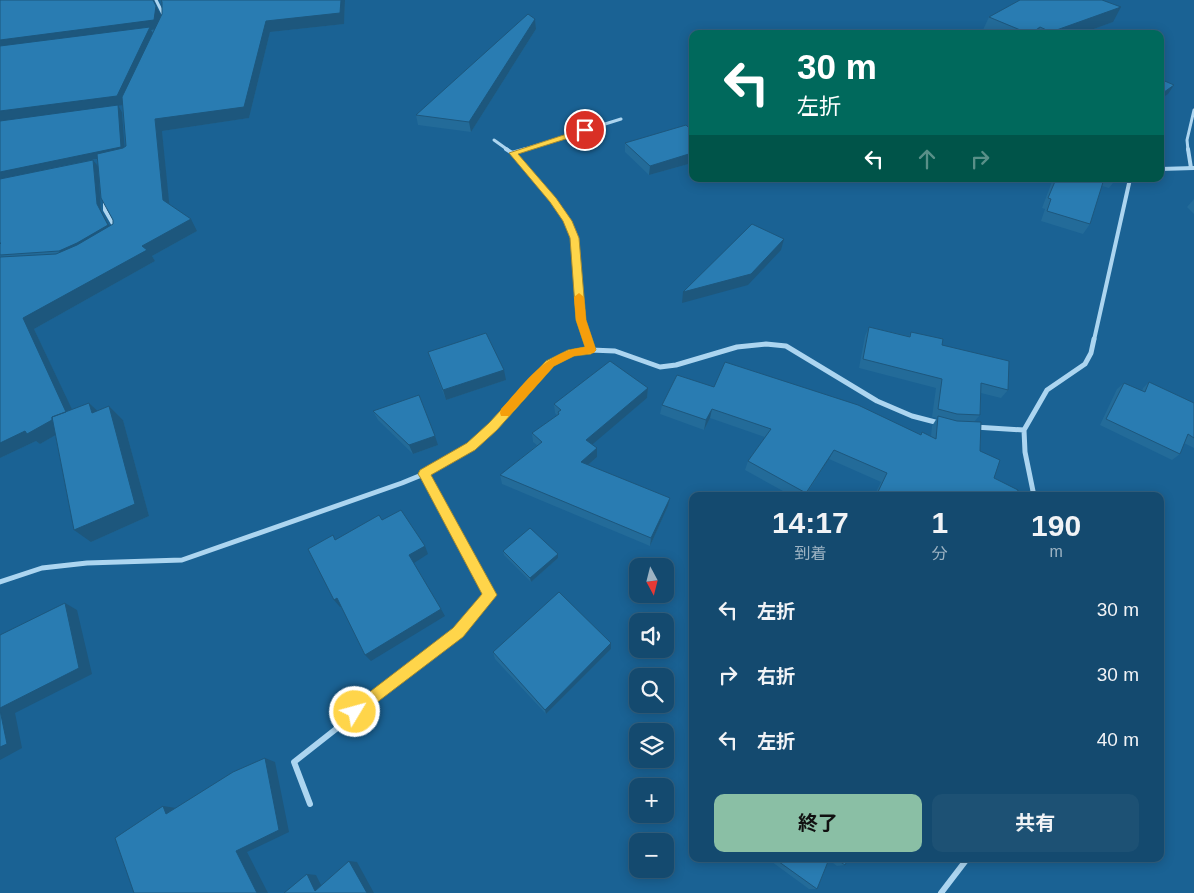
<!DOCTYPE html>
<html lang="ja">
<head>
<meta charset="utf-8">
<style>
	body { margin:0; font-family:Helvetica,"Noto Sans JP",sans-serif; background:#1d5174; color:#f1f3f6; height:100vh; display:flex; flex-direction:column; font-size:19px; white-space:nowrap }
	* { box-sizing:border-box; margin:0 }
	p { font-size:16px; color:#9db3c3 }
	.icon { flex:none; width:28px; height:28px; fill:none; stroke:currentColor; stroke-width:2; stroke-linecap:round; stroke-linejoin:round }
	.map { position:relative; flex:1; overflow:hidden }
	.drawer { position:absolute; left:689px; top:492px; width:475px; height:370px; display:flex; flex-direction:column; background:#144a6f; border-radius:10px; box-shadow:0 2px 12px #0003,0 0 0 1px #336282 }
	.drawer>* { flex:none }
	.banner { position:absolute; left:689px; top:30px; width:475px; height:152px; border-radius:10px; box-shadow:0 2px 12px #0003,0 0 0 1px #336282; background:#00695c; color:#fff; overflow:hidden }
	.needle { width:32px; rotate:173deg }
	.controls { position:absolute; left:629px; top:558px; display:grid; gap:10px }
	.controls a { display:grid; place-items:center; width:45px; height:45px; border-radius:10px; background:#144a6f; box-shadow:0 2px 12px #0003,0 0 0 1px #336282; font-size:25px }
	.pin { position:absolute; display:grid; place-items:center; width:42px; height:42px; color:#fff; margin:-21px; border:2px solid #fff; border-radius:50%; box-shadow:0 1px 5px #0007 }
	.me { position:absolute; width:55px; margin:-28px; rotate:53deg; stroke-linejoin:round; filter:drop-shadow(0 0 4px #0008) }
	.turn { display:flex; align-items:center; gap:18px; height:105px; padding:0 25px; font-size:22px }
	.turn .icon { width:65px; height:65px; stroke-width:2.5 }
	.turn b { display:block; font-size:35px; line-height:42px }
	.lanes { display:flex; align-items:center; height:48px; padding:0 25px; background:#0003; justify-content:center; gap:25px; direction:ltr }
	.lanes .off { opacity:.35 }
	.eta { display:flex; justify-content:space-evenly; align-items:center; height:85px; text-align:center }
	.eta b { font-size:30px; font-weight:700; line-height:35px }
	.cta { display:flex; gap:10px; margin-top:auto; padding:10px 25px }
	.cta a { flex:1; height:58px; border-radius:10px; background:#8abfa5; color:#111; font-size:20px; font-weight:700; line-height:58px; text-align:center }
	.cta a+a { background:#1d5174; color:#f1f3f6 }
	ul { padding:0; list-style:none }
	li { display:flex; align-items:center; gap:15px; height:65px; padding:0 25px }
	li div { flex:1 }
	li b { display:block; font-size:19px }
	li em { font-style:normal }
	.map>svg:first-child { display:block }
</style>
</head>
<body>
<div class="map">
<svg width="1194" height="893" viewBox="0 0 1194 893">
	<rect width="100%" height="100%" fill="#1a6294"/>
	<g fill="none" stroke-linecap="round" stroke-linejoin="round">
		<!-- street-far3 -->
		<path stroke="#acd5f0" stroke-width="3" d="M156 0 164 16
			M494 140 508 150
			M522 150 621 119
			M1188 150 1187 140 1194 110"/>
		<!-- street-far2 -->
		<path stroke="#acd5f0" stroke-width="4" d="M506 149 512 153 553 200 567 221 574 238 581 320 588 340
			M1188 149 1191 168
			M512 153 526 149
			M1160 169 1194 168
			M105 200V210L116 229
			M1094 340 1130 179"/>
		<!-- street-far1 -->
		<path stroke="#acd5f0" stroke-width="5" d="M587 339 591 350
			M975 427 1024 430
			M424 474 484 583
			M1034 496 1025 452 1024 430 1047 390 1085 364 1091 353 1094 339
			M0 582 42 568 87 563 182 560 402 483 424 474 471 446 493 426 550 363 572 352 591 350 615 351 660 367 676 365 737 347 766 344 786 346 877 401 912 416 939 423"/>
		<!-- street -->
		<path stroke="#acd5f0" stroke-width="6" d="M310 804 294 762 458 633 490 595 483 582
			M941 893 967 859"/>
	</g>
	<!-- wall -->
	<path fill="#236b99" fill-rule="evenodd" d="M160 0H345L344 24 270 32 249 118 162 131 169 204 197 231 152 256 155 261 34 329 72 410 89 403 97 411 109 406 123 420 149 516 91 542 55 435 40 444 36 441 0 458V179L93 160 98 166 101 211 110 226 113 224V220L98 159 0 179 161 15 160 19 162 14V4ZM118 105H122L126 146 124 147 122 112Z
		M989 17 1113 22 1080 34H985L982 32Z
		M535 19 536 29 471 132 418 125 416 115Z
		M692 131V163L649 175 625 152V143Z
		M1053 179H1116L1109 188 1102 186 1090 224 1083 234 1041 221 1045 209 1042 208Z
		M1194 199V214L1187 207Z
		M869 327 909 336 911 332 942 345 1008 390 1001 398 981 393 980 415 974 422 980 451 994 478 1016 496H874L881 482 829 459 805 496H792L745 470 748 461 765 437 710 418 704 430 660 414 662 405 714 387 920 434 922 432 931 436 932 426 937 418 932 417 936 388 859 368 865 336Z
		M428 352 506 380 446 400 431 362Z
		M1149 382 1194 403V448L1184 443 1180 454 1172 460 1100 425 1117 389 1124 383 1142 391 1143 388Z
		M648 388 647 398 592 444 597 457 588 465 670 498 668 506 650 546 502 484 500 475 537 445 533 442 532 433 557 415 555 413 554 404Z
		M373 411 438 445 413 454 378 420Z
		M503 551 558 558 531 582 504 555Z
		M611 649 546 714 495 659 493 652Z
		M768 859H848L845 865 837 866 829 860 817 889H809Z"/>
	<!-- shaded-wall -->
	<path fill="#1d577d" d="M341 0H345L344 24 270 32 249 118 162 131 170 211 163 200 155 119 266 21Z
		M156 6 161 15 158 29 151 30 155 36 123 105 0 122V40Z
		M1121 7 1113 22 1080 34H1050L1051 32Z
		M535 19 536 29 471 132 469 122Z
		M1040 27 1037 34H1030Z
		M1174 85 1168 94 1160 99V95Z
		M118 105 122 112 125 153 0 179V172Z
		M692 153V163L649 175 650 166Z
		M93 160 98 166 101 211 113 232 64 257 59 251 97 204Z
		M191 219 197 231 152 256 155 261 34 329 78 422 40 444 36 441 0 458V443L23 318 142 246Z
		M784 239 781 250 748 285 682 303 683 292Z
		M504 370 506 380 446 400 443 390Z
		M648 388 647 398 587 449 586 440Z
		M89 403 104 417 92 413Z
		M109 406 123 420 149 516 91 542 74 530Z
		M712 409 710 418 704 430 706 420Z
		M435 436 438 445 413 454 409 445Z
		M597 448V457L581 471V462Z
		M834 450 829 459 804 496 806 493Z
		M670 498 668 506 650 546 651 538Z
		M425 546 428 554 414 563 409 555Z
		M558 554V558L531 582 530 578Z
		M337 598 343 605 340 607 334 600Z
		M65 603 77 610 92 674 15 713 22 748 0 760V708Z
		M441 609 445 616 371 661 365 655Z
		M611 643V649L546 714 545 710Z
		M265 758 275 762 289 832 247 852 268 893H257L236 851Z
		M163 806 176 808 166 814Z
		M349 861 357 862 374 893H367Z
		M307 874 316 875 324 891H315Z"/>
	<!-- building -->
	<path fill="#297cb2" stroke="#1d577d" d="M0 0H153L156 6 154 20 0 40Z
		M161 0H341L340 13 266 21 244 107 155 119 163 200 191 219 142 246 147 250 23 318 66 412 52 417V420L27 434 25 431 0 443V257L56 254 77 245 113 224V220L101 198 97 154 123 148 126 146 122 97 162 14V2Z
		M1020 0H1102L1121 7 1051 32 1040 27 1030 34 989 17Z
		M528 14 535 19 469 122 416 115Z
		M150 27 117 96 0 111V46Z
		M1160 79 1174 85 1160 95Z
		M1160 95 1164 97 1160 100Z
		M118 105 121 147 0 172V121Z
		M686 125 692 131V153L650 166 625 143Z
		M93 160 97 204 108 225 77 243 59 251 0 255V244L1 243H0V179Z
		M1056 179H1104L1090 224 1047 211 1051 199 1048 198Z
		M752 224 784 239 751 274 683 292Z
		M869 327 910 337 911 332 943 339 942 345 1009 361 1008 390 981 383 980 415 957 414 938 409 942 379 863 359Z
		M486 333 504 370 443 390 428 352Z
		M610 361 648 388 586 440 597 448 581 462 670 498 651 538 500 475 542 442 532 433 559 414 558 412 561 410 554 404Z
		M725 362 858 405 921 435 922 432 936 439 938 416 957 421 981 422 980 451 1000 460 994 478 1018 490 1016 496H876L887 473 834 450 806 493 748 461 771 429 712 409 706 420 662 405 677 375 714 387Z
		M1149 382 1194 403V438L1188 434 1180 454 1106 419 1124 383 1145 392Z
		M419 395 435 436 409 445 373 411Z
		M89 403 92 413 109 406 135 504 74 530 52 417Z
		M401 510 425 546 409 555 441 609 365 655 337 598 334 600 308 549 333 535 335 540 379 515 382 520Z
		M530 528 558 554 530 578 503 551Z
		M559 592 611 643 545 710 493 652Z
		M65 603 79 668 0 708V635Z
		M0 710 7 744 0 747Z
		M265 758 279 830 236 851 257 893H134L115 838 163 806 166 814 233 772Z
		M775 859H829L817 889Z
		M836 859H848L845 865Z
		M349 861 367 893H284L307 874 315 891Z"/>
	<!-- route -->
	<path fill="#ffd54a" stroke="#a68a30" d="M585 128 589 130 588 132 518 154 556 198 572 221 579 238 586 320 596 350 591 354 574 356 554 366 497 430 475 450 431 475 497 595 463 637 355 719 350 717 348 712 350 707 453 628 482 594 420 477 418 474 420 470 467 443 489 423 546 361 568 350 585 347 576 320 570 238 563 221 550 202 509 153Z"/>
	<!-- slow -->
	<path fill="#f59e0b" d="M579 293 584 297 586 320 596 350 594 353 574 356 554 366 509 416H501L500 413 501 409C526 382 546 351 585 347L576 320 574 297Z"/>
</svg>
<div class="controls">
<a><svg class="needle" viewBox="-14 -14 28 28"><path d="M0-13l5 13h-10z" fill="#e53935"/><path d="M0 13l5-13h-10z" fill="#9db3c3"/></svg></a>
<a><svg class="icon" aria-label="sound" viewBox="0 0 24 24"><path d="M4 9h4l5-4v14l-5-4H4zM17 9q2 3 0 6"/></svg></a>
<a><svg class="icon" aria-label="search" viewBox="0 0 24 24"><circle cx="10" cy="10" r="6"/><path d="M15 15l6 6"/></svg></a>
<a><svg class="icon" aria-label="layers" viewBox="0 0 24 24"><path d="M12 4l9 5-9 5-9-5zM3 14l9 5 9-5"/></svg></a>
<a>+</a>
<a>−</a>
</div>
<div class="pin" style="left:585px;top:130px;background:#d93025"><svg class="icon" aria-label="arrive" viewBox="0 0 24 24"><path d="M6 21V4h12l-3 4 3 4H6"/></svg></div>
<svg class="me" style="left:355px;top:712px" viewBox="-20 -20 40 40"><circle r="17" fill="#ffd54a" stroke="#fff" stroke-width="3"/><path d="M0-11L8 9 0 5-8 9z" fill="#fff"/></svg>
<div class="banner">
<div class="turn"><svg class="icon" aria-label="left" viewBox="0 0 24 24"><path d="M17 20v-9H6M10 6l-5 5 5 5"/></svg><div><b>30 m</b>左折</div></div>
<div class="lanes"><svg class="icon" aria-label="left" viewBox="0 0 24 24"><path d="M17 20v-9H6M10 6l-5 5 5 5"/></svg><svg class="icon off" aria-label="ahead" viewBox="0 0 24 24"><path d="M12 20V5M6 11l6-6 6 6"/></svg><svg class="icon off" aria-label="right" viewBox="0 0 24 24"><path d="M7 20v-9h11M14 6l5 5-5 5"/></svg></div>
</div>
<section class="drawer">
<div class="eta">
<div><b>14:17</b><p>到着</p></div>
<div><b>1</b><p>分</p></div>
<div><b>190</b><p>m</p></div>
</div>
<ul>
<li><svg class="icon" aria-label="left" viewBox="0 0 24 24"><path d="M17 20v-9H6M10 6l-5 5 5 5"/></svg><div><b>左折</b></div><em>30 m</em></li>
<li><svg class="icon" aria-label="right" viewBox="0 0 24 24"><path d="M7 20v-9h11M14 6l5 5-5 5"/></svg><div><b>右折</b></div><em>30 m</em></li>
<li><svg class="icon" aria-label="left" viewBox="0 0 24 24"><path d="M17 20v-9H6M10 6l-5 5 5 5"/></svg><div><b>左折</b></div><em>40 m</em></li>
</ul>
<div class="cta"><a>終了</a><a>共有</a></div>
</section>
</div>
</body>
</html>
